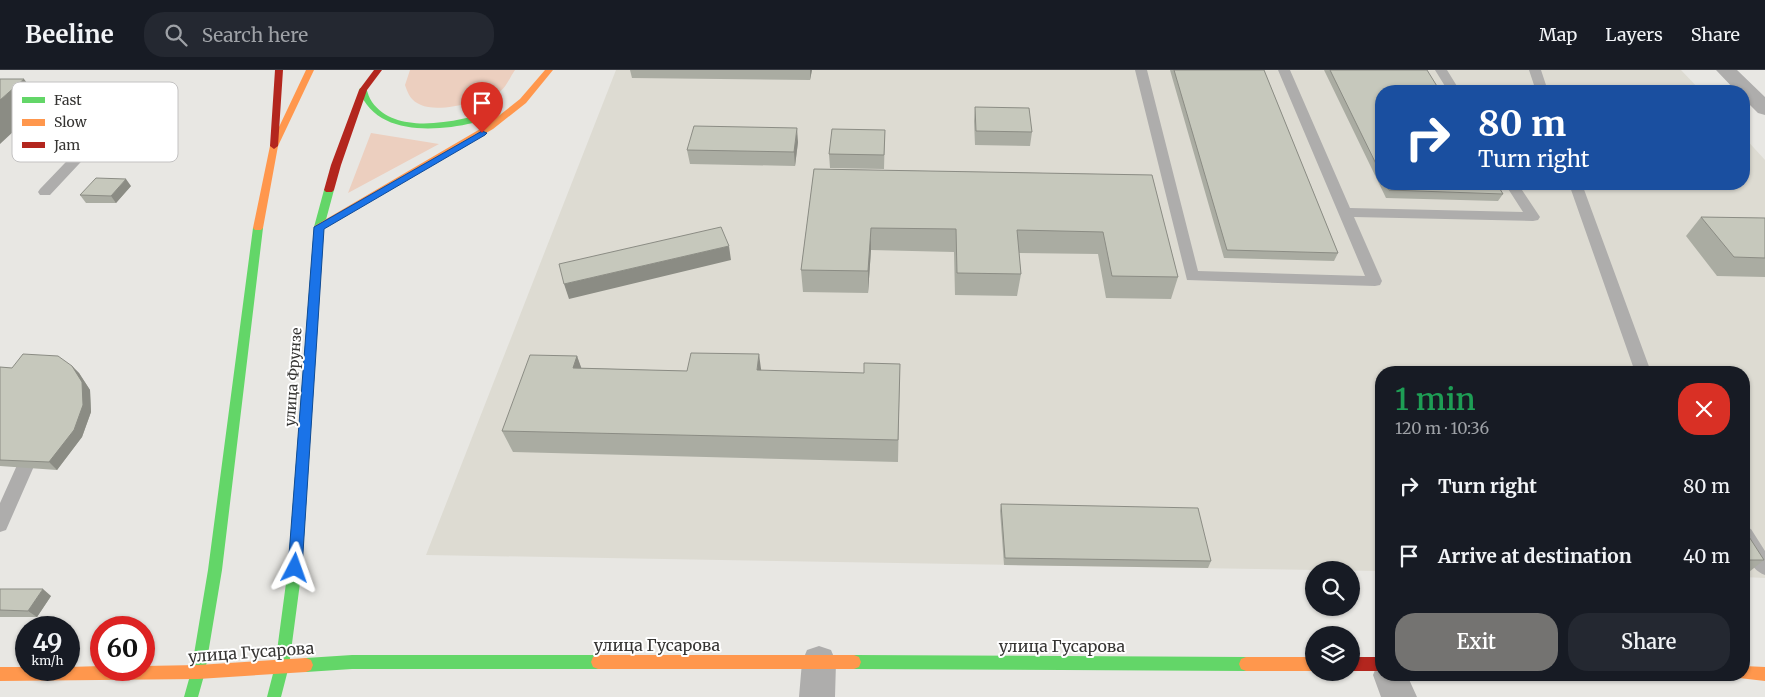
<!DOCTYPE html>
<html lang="en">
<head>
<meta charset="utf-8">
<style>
	body { margin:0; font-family:Merriweather,serif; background:#242831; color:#f1f3f6; height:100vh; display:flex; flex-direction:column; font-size:19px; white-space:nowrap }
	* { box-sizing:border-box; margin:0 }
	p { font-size:16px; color:#9ea1a6 }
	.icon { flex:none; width:28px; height:28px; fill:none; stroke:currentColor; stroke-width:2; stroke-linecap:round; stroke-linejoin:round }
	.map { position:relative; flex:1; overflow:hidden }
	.side { position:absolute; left:1375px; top:296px; width:375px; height:315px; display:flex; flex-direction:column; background:#171b24; border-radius:20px; box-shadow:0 1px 4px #0004 }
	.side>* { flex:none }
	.guide { position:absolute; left:1375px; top:15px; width:375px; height:105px; border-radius:20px; box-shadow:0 1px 4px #0004; background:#1a4fa0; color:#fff; overflow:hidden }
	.tools { position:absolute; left:1305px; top:491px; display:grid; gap:10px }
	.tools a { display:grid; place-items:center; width:55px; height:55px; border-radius:50%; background:#171b24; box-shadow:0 1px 4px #0004; font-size:25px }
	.speed { position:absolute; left:15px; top:546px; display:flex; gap:10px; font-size:25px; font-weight:700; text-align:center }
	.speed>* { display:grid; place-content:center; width:65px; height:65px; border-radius:50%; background:#171b24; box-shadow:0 1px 4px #0004; line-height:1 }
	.speed small { font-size:12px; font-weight:400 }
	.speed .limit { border:8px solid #d22; background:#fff; color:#111 }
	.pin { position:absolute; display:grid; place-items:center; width:42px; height:42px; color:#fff; margin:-51px -21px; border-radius:50% 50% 50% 0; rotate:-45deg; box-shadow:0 0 5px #0007 }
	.pin .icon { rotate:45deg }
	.me { position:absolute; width:55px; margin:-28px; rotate:4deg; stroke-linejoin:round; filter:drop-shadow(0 0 4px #0008) }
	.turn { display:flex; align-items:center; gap:18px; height:105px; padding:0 20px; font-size:22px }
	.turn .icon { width:65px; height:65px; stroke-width:2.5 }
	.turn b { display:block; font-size:35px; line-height:42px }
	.round { display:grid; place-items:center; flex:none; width:52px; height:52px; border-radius:20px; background:#242831 }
	.overview { display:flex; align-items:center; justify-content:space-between; height:85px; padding:0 20px }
	h1 { font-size:30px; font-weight:600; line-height:38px; color:#1e9e55 }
	.cta { display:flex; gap:10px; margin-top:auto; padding:10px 20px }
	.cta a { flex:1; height:58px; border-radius:20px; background:#747371; color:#fff; font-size:20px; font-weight:600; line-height:58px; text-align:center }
	.cta a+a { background:#242831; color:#f1f3f6 }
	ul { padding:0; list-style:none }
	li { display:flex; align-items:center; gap:15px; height:70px; padding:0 20px }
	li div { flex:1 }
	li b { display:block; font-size:19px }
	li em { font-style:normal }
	header { display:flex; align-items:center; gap:30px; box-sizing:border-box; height:70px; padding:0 25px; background:#171b24; border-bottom:1px solid #363941 }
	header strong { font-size:24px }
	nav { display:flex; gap:28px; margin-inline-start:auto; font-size:18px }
	.search { width:350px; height:45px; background:#242831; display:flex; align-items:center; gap:12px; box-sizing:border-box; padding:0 18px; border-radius:20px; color:#9ea1a6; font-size:19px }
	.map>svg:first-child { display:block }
</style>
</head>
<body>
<header>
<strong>Beeline</strong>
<div class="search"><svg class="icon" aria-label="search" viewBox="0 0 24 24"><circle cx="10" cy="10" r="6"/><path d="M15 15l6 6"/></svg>Search here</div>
<nav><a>Map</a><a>Layers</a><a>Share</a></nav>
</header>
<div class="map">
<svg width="1765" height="627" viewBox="0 0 1765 627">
	<rect width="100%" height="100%" fill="#e8e7e3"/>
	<!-- built -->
	<path fill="#dddbd2" d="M616 0H1681L1701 21H1381V114H1744V67L1765 90V508L1744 507V302H1381V501L426 485Z"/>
	<!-- green -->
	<path fill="#eccfbf" d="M410 0H515C510 7 506 18 499 22 483 32 438 43 421 35 411 31 408 24 405 15Z
		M371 63 439 74 348 123Z"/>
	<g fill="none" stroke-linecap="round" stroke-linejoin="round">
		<!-- lane -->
		<path fill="#aeadac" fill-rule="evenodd" d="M1135 0H1147L1198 201 1365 206 1278 0H1290L1350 138 1523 142 1505 114H1518L1540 147 1538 150 1533 151 1354 147 1382 211 1380 215 1375 216 1187 210Z
			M1435 0H1447L1460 21H1448Z
			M1529 0H1541L1548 21H1536Z
			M0 13 144 14 150 18 50 125H40L38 122 40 119 134 21H0Z
			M1569 114H1582L1651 302H1635Z
			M33 371 39 373 42 378 6 460 0 462V433L27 373Z
			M1744 457 1751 459 1765 481V505C1746 498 1743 474 1744 457Z"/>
		<!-- street -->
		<path fill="#aeadac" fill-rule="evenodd" d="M1716 0H1737L1765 27V45L1758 43 1744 29V21H1736Z
			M819 576 831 580 836 592 835 627H799L802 592 807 580Z
			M1381 592V605H1407L1417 627H1381L1373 605 1378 593Z"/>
		<!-- fast -->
		<path fill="#63d668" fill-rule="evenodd" d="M360 18H366C368 23 369 28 372 32 398 68 462 50 497 40L501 43C494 49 482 50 473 53 433 62 375 65 359 20Z
			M329 117 334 120 324 157 302 498 289 596 281 627H267L275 596 288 498 314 157 324 120Z
			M258 155 263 158 222 500 205 602 198 627H184L191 602 208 500 253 158Z
			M352 585H598L603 587 605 592 603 597 598 599H352L306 602 301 600 299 595 301 590 306 588Z
			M854 585 1246 587 1251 589 1253 594 1251 599 1246 601 854 599 849 597 847 592 849 587Z"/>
		<!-- slow -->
		<path fill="#ff974d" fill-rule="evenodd" d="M306 0H314L278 76 263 158 261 160H255L253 158 270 76Z
			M545 0H553L526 33 493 59 322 159H316L314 157 316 155 487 55 520 29Z
			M598 585H854L859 587 861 592 859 597 854 599H598L593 597 591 592 593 587Z
			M1246 587H1314V601H1246L1241 599 1239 594 1241 589Z
			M306 588 311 590 313 595 311 600 306 602 198 609 0 611V597H26V600H69V597L101 596V600H144V596L198 595Z
			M1744 596 1765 597V611L1739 608 1738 605H1744Z"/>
		<!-- jam -->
		<path fill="#b3261e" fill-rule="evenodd" d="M275 0H283L278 76 274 79 270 76Z
			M374 0H382L367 20 341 95 334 120 332 122H326L324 120 331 95 359 20Z
			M1351 587H1381V601H1351Z"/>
	</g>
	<!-- wall -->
	<path fill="#aaaca2" d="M630 0H812L810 10 632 8Z
		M1170 0H1264L1338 183 1334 191 1224 188Z
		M1324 0H1427L1381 21V114H1497L1503 124 1498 131 1386 128Z
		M975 37 1032 62 1030 76 975 75 974 51Z
		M885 60 884 99 830 98 829 84Z
		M798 72 795 96 690 94 687 80Z
		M814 99 1152 105 1178 207 1171 229 1106 228 1098 184 1019 183 1021 204 1017 226 955 225 954 182 871 180 868 223 803 222 801 200Z
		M131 116 116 133H86L80 125Z
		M1701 147 1765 148V207L1717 206 1686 166Z
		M577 286 581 298 687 301H761L864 303 900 294 898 392 513 382 502 361Z
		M72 296 79 303 90 320 91 342 82 367 57 400 0 396V297L12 298Z
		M1001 434 1211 491 1208 498 1004 495 1000 441Z
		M1744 459 1764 490 1744 506Z
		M0 519 51 526 37 547H0Z"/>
	<!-- shaded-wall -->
	<path fill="#8b8c84" d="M810 0H812L810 10Z
		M24 9 43 34 0 74V30Z
		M797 58 798 72 795 96 794 82Z
		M126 109 131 116 116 133 111 126Z
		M871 158V180L868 223V201Z
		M729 176 731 190 569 229 564 214Z
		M759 284 762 306 757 300Z
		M577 286 585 308 573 298Z
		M72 296 79 303 90 320 91 342 82 367 57 400 49 392Z
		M43 519 51 526 37 547 28 541Z"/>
	<!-- building -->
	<path fill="#c6c8bc" stroke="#8b8c84" d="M1174 0H1264L1338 183 1227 180Z
		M1330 0H1427L1440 21H1381V104Z
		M0 9H24L0 30Z
		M975 37 1029 38 1032 62 976 61Z
		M694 56 797 58 794 82 687 80Z
		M832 59 885 60 884 85 829 84Z
		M814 99 1152 105 1178 207 1112 206 1103 162 1017 160 1021 204 957 203 956 159 871 158 868 201 801 200Z
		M96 108 126 109 111 126 80 125Z
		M1386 114H1497L1503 124 1389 120Z
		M1701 147 1765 148V188L1734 187Z
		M721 157 729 176 564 214 559 194Z
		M691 283 759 284 757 300 864 303V293L900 294 898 370 502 361 530 285 577 286 573 298 687 301Z
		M23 284 58 286 72 296 82 312 83 335 74 360 49 392 0 390V297L12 298Z
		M1001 434 1198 438 1211 491 1005 488Z
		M1744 459 1764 490H1744Z
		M0 519H43L28 541 0 540Z"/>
	<!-- route -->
	<path fill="#1a73e8" stroke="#114b97" d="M482 61 487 63 485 65 324 159 302 498 300 502 295 504 290 502 288 498 314 157Z"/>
	<g text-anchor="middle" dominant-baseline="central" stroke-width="4" stroke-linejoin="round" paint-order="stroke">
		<!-- street labels -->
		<g font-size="14" fill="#363533" stroke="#fff">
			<text transform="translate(293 307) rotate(-86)">улица Фрунзе</text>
		</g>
		<!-- near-street labels -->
		<g font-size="16" fill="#363533" stroke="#fff">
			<text x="657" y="575">улица Гусарова</text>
			<text x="1062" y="576">улица Гусарова</text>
			<text transform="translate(251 582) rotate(-4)">улица Гусарова</text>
		</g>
	</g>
	<!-- legend -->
	<rect x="12" y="12" width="166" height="80" rx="8" fill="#fff" stroke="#c3c2c2" stroke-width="1"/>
	<rect x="22" y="27" width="23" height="6" fill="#63d668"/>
	<rect x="22" y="49" width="23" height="7" fill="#ff974d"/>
	<rect x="22" y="72" width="23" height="6" fill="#b3261e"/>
	<g font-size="14" fill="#363533">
		<text x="54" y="35">Fast</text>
		<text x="54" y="57">Slow</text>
		<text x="54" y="80">Jam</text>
	</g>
</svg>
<div class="tools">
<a><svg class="icon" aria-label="search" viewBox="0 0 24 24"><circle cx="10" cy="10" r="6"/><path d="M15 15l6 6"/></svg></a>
<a><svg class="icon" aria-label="layers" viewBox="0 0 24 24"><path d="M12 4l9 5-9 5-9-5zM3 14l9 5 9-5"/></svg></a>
</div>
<div class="speed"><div>49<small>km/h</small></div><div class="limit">60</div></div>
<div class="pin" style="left:482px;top:63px;background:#d93025"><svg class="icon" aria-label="arrive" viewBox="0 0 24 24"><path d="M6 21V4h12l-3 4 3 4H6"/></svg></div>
<svg class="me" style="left:295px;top:498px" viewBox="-20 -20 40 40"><path d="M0-17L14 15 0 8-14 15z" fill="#1a73e8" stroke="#fff" stroke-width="4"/></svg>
<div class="guide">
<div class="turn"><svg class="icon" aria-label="right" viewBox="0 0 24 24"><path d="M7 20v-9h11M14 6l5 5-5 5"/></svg><div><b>80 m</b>Turn right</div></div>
</div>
<section class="side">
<div class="overview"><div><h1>1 min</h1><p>120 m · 10:36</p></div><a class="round" style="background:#d93025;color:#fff"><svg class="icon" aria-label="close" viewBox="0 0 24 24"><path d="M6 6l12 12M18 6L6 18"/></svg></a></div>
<ul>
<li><svg class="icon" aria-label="right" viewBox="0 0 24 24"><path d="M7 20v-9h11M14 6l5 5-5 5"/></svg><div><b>Turn right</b></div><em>80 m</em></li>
<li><svg class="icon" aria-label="arrive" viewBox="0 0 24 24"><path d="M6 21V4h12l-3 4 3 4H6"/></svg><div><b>Arrive at destination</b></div><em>40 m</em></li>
</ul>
<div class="cta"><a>Exit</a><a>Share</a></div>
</section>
</div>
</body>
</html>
